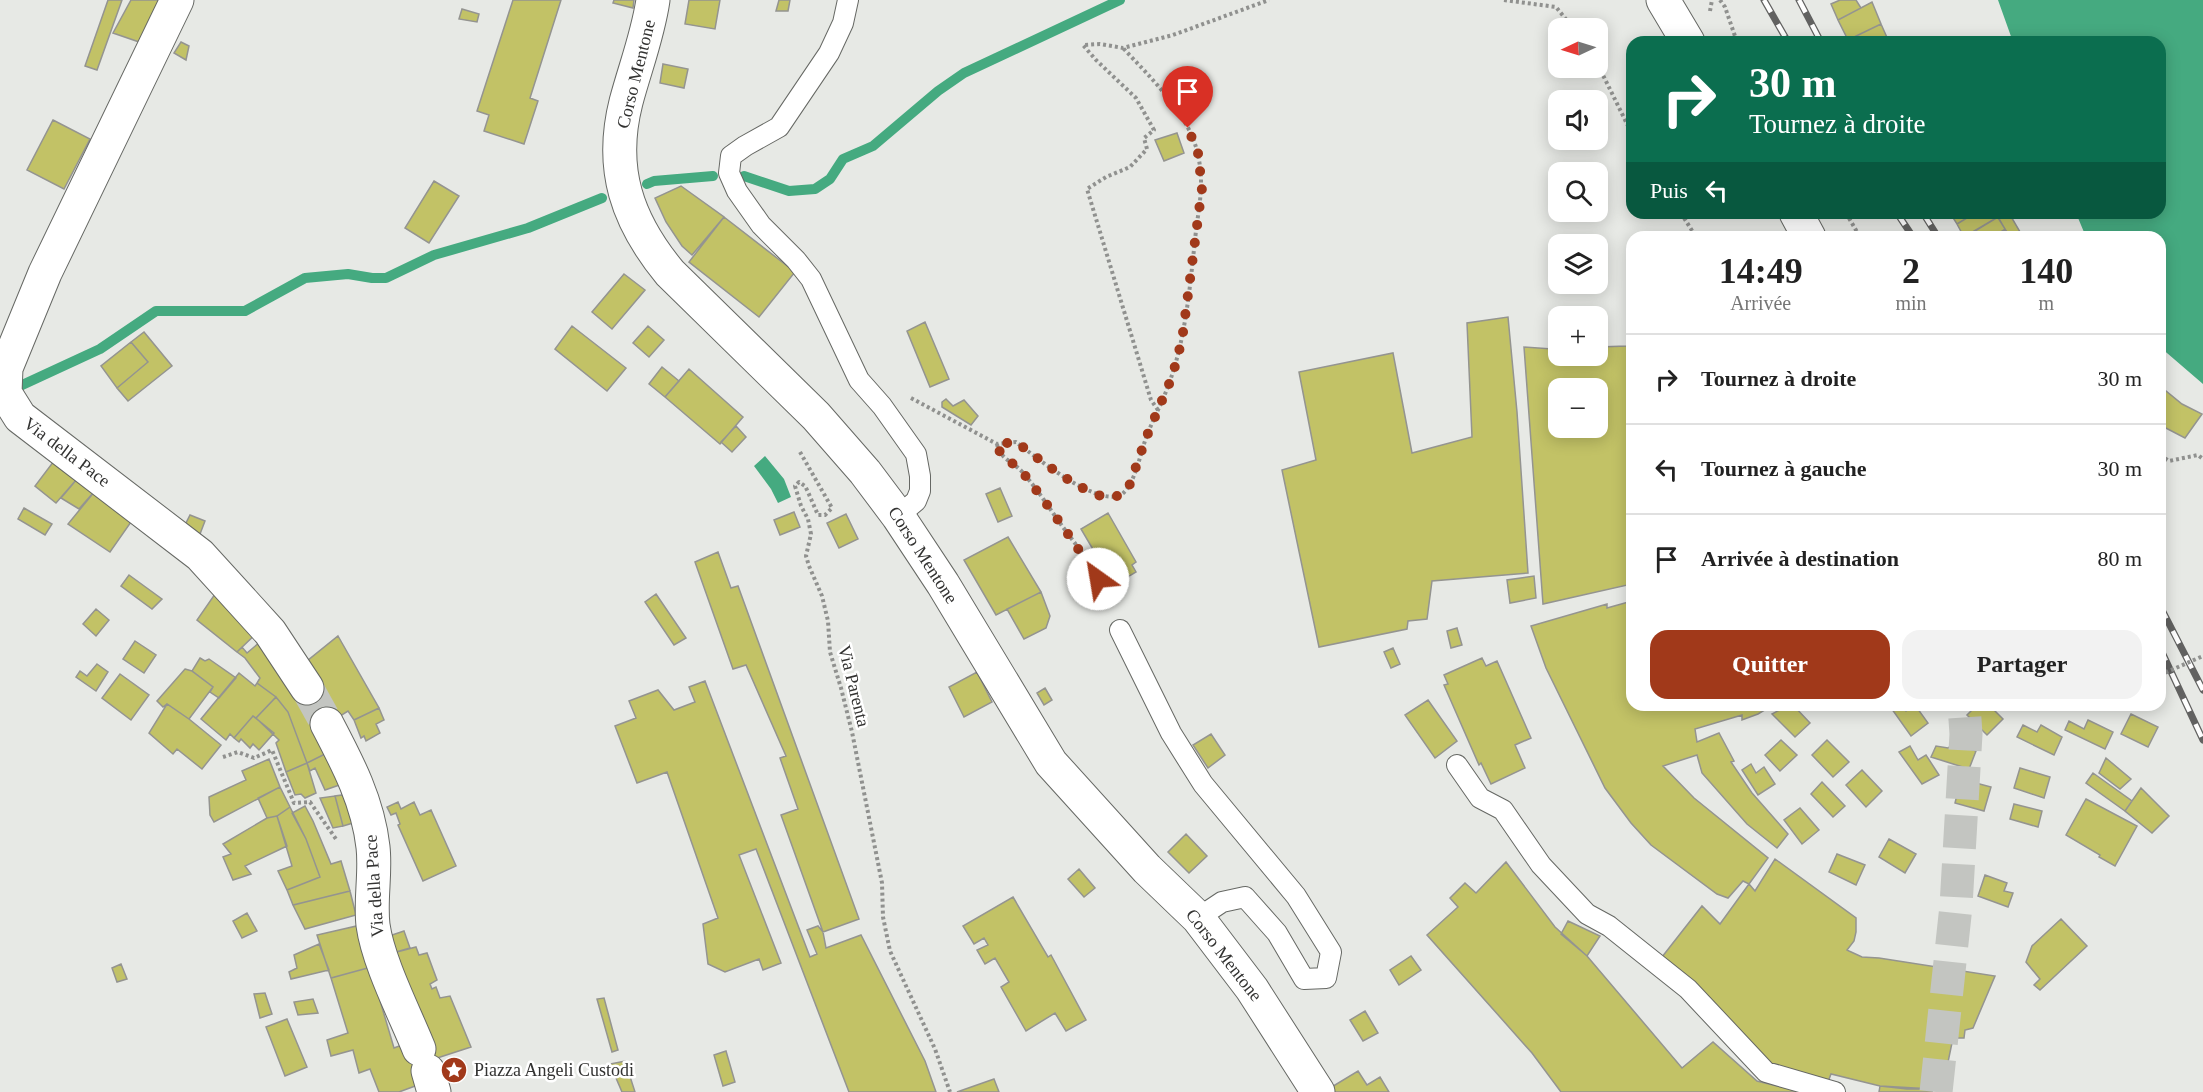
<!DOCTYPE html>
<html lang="fr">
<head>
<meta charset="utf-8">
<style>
	body { margin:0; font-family:"Times New Roman",serif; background:#f2f2f2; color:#222; height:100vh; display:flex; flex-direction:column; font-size:22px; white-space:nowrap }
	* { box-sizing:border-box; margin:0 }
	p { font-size:20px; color:#767676 }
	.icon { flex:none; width:33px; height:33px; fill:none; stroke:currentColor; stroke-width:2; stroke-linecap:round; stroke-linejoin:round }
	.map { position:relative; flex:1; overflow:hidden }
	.side { position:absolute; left:1626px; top:231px; width:540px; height:480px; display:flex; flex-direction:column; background:#fff; border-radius:18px; box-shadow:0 3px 15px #0003 }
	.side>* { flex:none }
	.hud { position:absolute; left:1626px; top:36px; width:540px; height:183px; border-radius:18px; box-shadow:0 3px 15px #0003; background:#0b6e4f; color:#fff; overflow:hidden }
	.needle { width:39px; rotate:266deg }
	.tools { position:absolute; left:1548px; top:18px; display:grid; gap:12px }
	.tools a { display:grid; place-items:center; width:60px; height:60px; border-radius:12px; background:#fff; box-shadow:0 3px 15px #0003; font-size:30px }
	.pin { position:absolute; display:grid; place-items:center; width:51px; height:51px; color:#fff; margin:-62px -26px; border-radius:50% 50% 50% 0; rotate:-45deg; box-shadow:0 0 6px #0007 }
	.pin .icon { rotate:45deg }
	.me { position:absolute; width:66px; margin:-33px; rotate:328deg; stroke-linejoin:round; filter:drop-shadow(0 0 4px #0008) }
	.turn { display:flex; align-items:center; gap:21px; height:126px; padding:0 24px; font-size:27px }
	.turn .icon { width:78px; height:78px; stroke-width:2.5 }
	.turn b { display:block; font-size:42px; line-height:51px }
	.then { display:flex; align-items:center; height:57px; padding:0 24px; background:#0003; gap:12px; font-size:22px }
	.eta { display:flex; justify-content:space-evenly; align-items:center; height:102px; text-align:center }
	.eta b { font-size:36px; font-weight:700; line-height:42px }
	.button { display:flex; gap:12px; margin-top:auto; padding:12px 24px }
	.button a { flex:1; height:69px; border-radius:18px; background:#a1391a; color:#fff; font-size:24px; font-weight:700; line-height:69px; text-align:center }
	.button a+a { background:#f2f2f2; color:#222 }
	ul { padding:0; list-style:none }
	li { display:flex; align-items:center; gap:18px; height:90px; padding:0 24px; border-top:2px solid #e0e0e0 }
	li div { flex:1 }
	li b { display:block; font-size:22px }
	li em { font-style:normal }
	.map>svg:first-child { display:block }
</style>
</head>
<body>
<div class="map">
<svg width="2203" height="1092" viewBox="0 0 2203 1092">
	<rect width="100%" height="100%" fill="#e7e9e5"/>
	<!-- water -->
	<path fill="#45aa80" d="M1998 0H2203V384L2160 347V237H2086L2076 213H2160V42H2013Z
		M765 456 784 479 791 497 778 503 771 489 754 466Z"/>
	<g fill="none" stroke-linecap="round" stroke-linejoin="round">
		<!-- stream -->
		<path stroke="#45aa80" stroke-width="10" d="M744 176 789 191 815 189 830 179 843 159 873 146 938 91 964 73 1120 0
			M647 184 654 181 713 176
			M20 386 100 349 156 311H245L305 278 348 274 372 278H386L434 255 528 228 602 198"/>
	</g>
	<!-- building -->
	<path fill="#c2c266" stroke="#949490" stroke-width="1.5" fill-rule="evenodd" d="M108 0H122L97 70 85 66Z
		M131 0H167L145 44 113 33Z
		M513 0H561L530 98 538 101 524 144 484 131 489 115 477 111Z
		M614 0H634L633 8 613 3Z
		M689 0H720L715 29 685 24Z
		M779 0H790L788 11H776Z
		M1840 0H1856L1861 8 1838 20 1831 4Z
		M1872 2 1881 24 1848 40 1838 20Z
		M462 9 479 14 477 22 459 19Z
		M1881 24 1889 42H1856L1854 37Z
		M181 42 189 46 186 60 174 53Z
		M663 64 688 69 684 88 660 83Z
		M53 120 90 139 64 189 27 170Z
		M1177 133 1184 153 1164 161 1155 140Z
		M434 181 459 196 429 243 405 228Z
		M681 186 724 217 692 255 682 246 666 222 655 198Z
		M1950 213H1975L1957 224Z
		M1975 213H1995L1998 217 1964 237 1957 224Z
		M1995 213H2009L2023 237H2010Z
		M724 217 795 272 759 317 689 262Z
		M1998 217 2005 229 1993 237H1965Z
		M624 274 645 290 612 329 592 312Z
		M1508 317 1517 412 1528 573 1432 581 1427 619 1408 621 1407 629 1319 647 1282 470 1316 460 1299 372 1393 353 1412 453 1472 437 1467 323Z
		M925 322 949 379 930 387 907 331Z
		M572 326 626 368 607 391 555 349Z
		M648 326 664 340 649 357 633 343Z
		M144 332 172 366 128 401 117 388 148 362 131 342Z
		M1629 334H1632V584L1543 604 1524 347 1552 349V341L1558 340V356H1598V347L1627 346ZM1558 388H1598V428H1558Z
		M131 342 148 362 117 388 101 366Z
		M662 367 679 381 665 397 649 384Z
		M689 369 743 417 720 444 665 397Z
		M2160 386 2182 404 2202 414 2185 438 2160 425Z
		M946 399 953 406 964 400 978 416 971 425 942 407V402Z
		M736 426 746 437 732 452 721 442Z
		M60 453 83 472 56 503 35 486Z
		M83 472 100 485 79 509 61 498Z
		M100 485 138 512 110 552 68 524Z
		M1000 488 1012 516 998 522 986 494Z
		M24 508 52 524 45 535 18 519Z
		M794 512 800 527 780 535 774 520Z
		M1108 513 1136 562 1132 565 1136 572 1116 584 1112 577 1106 581 1089 553 1094 551 1081 529Z
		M846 514 858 539 839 548 827 523Z
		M190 515 205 521 200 534 184 527Z
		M1008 537 1041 592 996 615 964 560Z
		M718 552 731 588 738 586 859 919 823 932 781 815 798 809 780 758 786 756 746 665 733 669 695 562Z
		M129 575 162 599 152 609 121 586Z
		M1534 576 1536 598 1510 603 1507 580Z
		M1041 592 1050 616 1046 628 1024 639 1007 609Z
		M215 594 260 630 237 652 197 620Z
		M656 594 686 638 674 645 645 602Z
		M1632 601V705H1773L1758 714 1742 720V715L1695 729 1697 742 1719 733 1734 761 1731 762 1752 793 1788 834 1777 848 1747 824 1702 773 1697 755 1663 766 1694 798 1768 858 1749 884 1743 881 1728 898 1717 894 1651 845 1631 823 1605 788 1546 668 1531 626 1607 604V608Z
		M96 609 109 620 96 636 83 624Z
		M1457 628 1462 645 1451 648 1447 631Z
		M338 636 379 708 354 720 348 711 316 731 299 693 307 661Z
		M135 641 156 655 144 673 123 659Z
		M260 642 299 693 327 753 307 763 288 712 276 697 257 683 260 678 245 658 237 652 242 647 247 653Z
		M1393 648 1400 664 1391 668 1384 652Z
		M200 658 205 661 209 659 236 678 219 698 210 692 213 687 192 671Z
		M1482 658 1486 666 1497 661 1531 738 1515 745 1525 768 1491 784 1481 763 1479 765 1444 685 1448 684 1444 675Z
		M97 664 108 672 96 691 76 677 80 671 87 676Z
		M185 669 192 671 213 687 189 719 167 704 163 707 157 701Z
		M977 672 992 702 964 717 949 687Z
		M239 673 255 686 257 683 276 697 256 718 253 716 234 738 230 734 226 740 201 719Z
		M120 674 149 695 131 720 102 698Z
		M705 681 810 957 817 954 807 930 818 926 823 932 826 948 861 935 925 1061 936 1092H849L756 849 739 855 781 963 763 970 759 959 725 972 708 964 703 924 718 918 667 772 637 783 615 726 636 718 629 701 658 690 674 710 695 702 689 687Z
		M1045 688 1052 700 1044 705 1037 693Z
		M276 697 288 712 307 763 286 772 276 743 279 740 256 718Z
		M1428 700 1457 741 1435 758 1405 715Z
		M167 704 189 719 221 745 202 769 177 749 173 754 149 733Z
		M1789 705H1793L1810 723 1795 737 1772 714Z
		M1889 705H1902L1906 711 1915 705 1928 723 1911 736Z
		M1977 705H1989L2003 719 1987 735 1967 715Z
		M379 708 384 720 376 724 380 733 366 741 364 736 361 738 354 720Z
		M2131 714 2158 727 2148 747 2121 734Z
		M253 716 274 733 259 750 253 744 250 748 241 739 239 742 234 738Z
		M2088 720 2113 732 2105 749 2065 730 2069 721 2084 729Z
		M2023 725 2037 732 2041 725 2062 737 2054 755 2017 737Z
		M1211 734 1225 755 1208 768 1193 745Z
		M1781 740 1797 755 1780 771 1765 755Z
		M1827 740 1849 762 1833 777 1812 755Z
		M1954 743 1976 751 1969 769 1931 757 1936 746 1948 748Z
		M1910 746 1918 760 1926 755 1939 775 1922 784 1899 752Z
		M329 752 345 783 325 790 315 768 310 771 307 763Z
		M2106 758 2131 779 2120 789 2099 773Z
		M269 759 280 787 214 822 210 815 209 797 246 780 242 771Z
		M307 763 316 793 305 798 301 794 295 795 286 772Z
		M1751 764 1756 773 1764 767 1775 784 1758 795 1742 770Z
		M2020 768 2050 777 2044 798 2014 788Z
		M1862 770 1882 791 1866 807 1846 785Z
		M2093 773 2132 801 2125 811 2086 783Z
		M1961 779 1991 787 1984 811 1955 803Z
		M1822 782 1845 806 1833 817 1811 794Z
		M280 787 290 807 277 816 267 818 258 798Z
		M2141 788 2169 816 2152 833 2125 811Z
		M357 793 363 820 343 826 335 796Z
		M335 796 343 826 333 828 320 798Z
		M2086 799 2137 826 2115 866 2099 857 2100 855 2066 835Z
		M398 802 401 809 414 802 420 815 431 810 456 866 423 881 398 825 400 824 396 813 391 815 387 807Z
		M2014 804 2042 811 2038 827 2010 819Z
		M305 806 313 821 331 864 341 861 350 891 293 905 287 890 320 877 306 839 292 813Z
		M290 807 306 839 320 877 287 890 278 871 292 866 277 816Z
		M1800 808 1819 830 1802 844 1784 820Z
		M277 816 287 846 245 866 251 874 233 880 223 857 231 854 223 844 267 818Z
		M1186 834 1207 856 1189 873 1168 852Z
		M1889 839 1916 854 1905 873 1879 857Z
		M1837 854 1865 865 1856 885 1829 872Z
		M1775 859 1856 918V932L1854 941 1847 950 1849 951 1862 957 1879 958 1995 976 1973 1028 1965 1030 1964 1038H1953L1947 1067 1936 1066 1933 1089 1880 1086 1831 1074 1828 1082 1771 1066 1662 957 1702 906 1720 924 1749 884 1755 891Z
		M1506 862 1555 927 1587 956 1682 1068 1713 1042 1757 1081 1802 1092H1561L1532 1053 1427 935 1458 907 1450 898 1465 883 1476 893Z
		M1079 869 1095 888 1084 897 1068 879Z
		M1985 875 2007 883 2004 891 2013 893 2008 907 1978 896Z
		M350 891 356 915 305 929 293 905Z
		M1013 897 1048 957 1051 955 1086 1020 1066 1031 1055 1013 1026 1031 1001 987 1009 982 995 958 985 964 977 950 988 945 984 938 974 944 963 926Z
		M247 913 257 931 242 938 233 921Z
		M2061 919 2087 946 2040 990 2034 985 2040 979 2026 962 2032 946Z
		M1568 921 1600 936 1587 956 1561 934Z
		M361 925 375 966 331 978 317 935Z
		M404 931 410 948 389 954V936Z
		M319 944 329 970 291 979 289 972 297 968 294 955Z
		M416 947 419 955 427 953 437 980 430 984 432 989 436 987 440 998 450 996 471 1047 431 1060 389 954Z
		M1411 956 1421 970 1399 985 1390 970Z
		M121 964 127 979 117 982 112 968Z
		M375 966 376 987 394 1048 410 1042 426 1082 399 1092H379L370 1069 359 1073 353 1050 331 1056 327 1040 348 1033 331 978Z
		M265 993 272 1014 260 1018 254 994Z
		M604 998 618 1050 612 1052 597 999Z
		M313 999 318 1013 298 1015 294 1002Z
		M1365 1011 1378 1033 1363 1041 1350 1020Z
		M287 1019 307 1067 285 1076 266 1027Z
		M726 1051 735 1082 723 1086 714 1055Z
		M625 1061 635 1092H622L610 1064Z
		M1358 1071 1367 1085 1380 1077 1389 1092H1333L1330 1088Z
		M994 1079 999 1092H957Z
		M1880 1086 1907 1089H1933L1932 1092H1879Z"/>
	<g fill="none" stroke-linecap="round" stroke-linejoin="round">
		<!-- tertiary-tunnel -->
		<path stroke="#c3c5c1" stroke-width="33" stroke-dasharray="33 16" stroke-linecap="butt" d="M307 688 327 724"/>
		<!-- primary-tunnel -->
		<path stroke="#c3c5c1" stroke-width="33" stroke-dasharray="33 16" stroke-linecap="butt" d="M1936 1092 1956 906 1966 734 1964 705"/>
		<defs>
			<path id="service" d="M848 0 843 23 829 53 779 127 745 146 731 156 729 173 737 191 761 225 796 260 811 279 859 380 882 406 916 454 920 476V491L916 501 898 516
				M1120 630 1171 733 1203 784 1296 896 1331 952 1326 978 1304 979 1277 933 1245 897 1222 902 1198 918
				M1457 765 1480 798 1503 810 1541 865 1587 914 1609 926 1688 989 1766 1072 1835 1092"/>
			<path id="tertiary" d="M177 0 45 273 6 368 5 393 20 417 200 555 270 632 307 688
				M327 724C348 764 368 802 373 847 376 873 370 899 373 925 378 962 405 1014 419 1049
				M428 1071 434 1092"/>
			<path id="secondary" d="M653 0C648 35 635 68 626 102 609 169 627 221 670 273L816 416 865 472 898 516 943 584 1051 763 1147 869 1198 918 1252 989 1318 1092"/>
			<path id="primary" d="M1663 0 1688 42
				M1796 213 1809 237"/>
		</defs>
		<!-- service casing -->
		<use href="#service" stroke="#666864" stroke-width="22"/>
		<!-- tertiary casing -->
		<use href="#tertiary" stroke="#666864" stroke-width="35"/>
		<!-- secondary casing -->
		<use href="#secondary" stroke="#666864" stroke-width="35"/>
		<!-- primary casing -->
		<use href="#primary" stroke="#666864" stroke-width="35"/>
		<!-- path -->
		<path stroke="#90918f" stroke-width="4" stroke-dasharray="3 3" stroke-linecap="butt" d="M1504 0 1556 7 1573 28
			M1720 0 1725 7 1737 42
			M1710 11 1712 0
			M1598 65 1632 134
			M1681 213 1696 237
			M1846 213 1860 237
			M911 398 997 444 1016 442C1037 458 1092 503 1118 496 1133 492 1140 455 1145 441 1152 420 1164 400 1171 378 1186 334 1190 286 1195 240 1198 209 1205 187 1198 155 1190 115 1150 77 1123 48
			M1158 410 1151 400 1087 189 1106 177 1130 167 1147 149 1144 138 1154 130 1136 98 1096 60 1083 45 1100 44 1123 48 1173 35 1269 0
			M997 444C1000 460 1015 462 1024 474 1037 489 1048 506 1060 523 1078 548 1101 575 1111 605
			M800 452 832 508 825 515H818L808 492 805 486 799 482 795 486 801 506 808 519 811 534 806 556 809 566 822 596 828 621 830 652 841 688 852 732 882 883 883 917 890 951 935 1049 950 1092
			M2160 455 2169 461 2198 455 2203 459
			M223 757 238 752 254 758 272 750 294 803 310 802 336 839"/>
		<!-- service -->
		<use href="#service" stroke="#fff" stroke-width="20"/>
		<!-- tertiary -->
		<use href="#tertiary" stroke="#fff" stroke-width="33"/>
		<!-- secondary -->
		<use href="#secondary" stroke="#fff" stroke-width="33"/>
		<!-- primary -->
		<use href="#primary" stroke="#fff" stroke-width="33"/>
		<defs>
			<path id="rail" d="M1764 0 1788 42
				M1799 0 1821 42
				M1897 213 1913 237
				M1923 213 1938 237
				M2160 606 2203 690
				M2160 648 2203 740"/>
		</defs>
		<!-- rail casing -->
		<use href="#rail" stroke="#626261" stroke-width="7"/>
		<!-- rail -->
		<use href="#rail" stroke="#fff" stroke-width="4.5" stroke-dasharray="14" stroke-linecap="butt"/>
		<!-- path-bridge -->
		<path stroke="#90918f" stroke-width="4" stroke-dasharray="3 3" stroke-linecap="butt" d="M2160 675 2203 656"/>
	</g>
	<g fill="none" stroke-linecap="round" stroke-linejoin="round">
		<!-- route -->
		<path stroke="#a1391a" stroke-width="10" stroke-dasharray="0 18" d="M1098 579C1075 543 1050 508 1024 474 1015 462 1000 460 997 444L1016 442C1038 458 1081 493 1106 497 1112 498 1119 496 1124 493L1130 484 1146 438 1172 377 1182 340 1202 188 1198 153 1188 128"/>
	</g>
	<!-- icons -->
	<defs>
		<symbol id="sight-disc" viewBox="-11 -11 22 22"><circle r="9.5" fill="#a1391a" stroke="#fff"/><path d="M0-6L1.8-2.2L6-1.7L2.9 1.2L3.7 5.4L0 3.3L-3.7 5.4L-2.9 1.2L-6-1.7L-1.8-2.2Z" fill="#fff"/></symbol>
	</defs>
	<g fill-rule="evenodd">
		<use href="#sight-disc" x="439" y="1055" width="30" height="30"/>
	</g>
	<g text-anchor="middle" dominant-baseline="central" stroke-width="5" stroke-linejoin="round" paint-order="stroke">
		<!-- street labels -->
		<g font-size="18" fill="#333332" stroke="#fff">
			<text transform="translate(636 74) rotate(-76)">Corso Mentone</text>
			<text transform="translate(67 452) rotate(37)">Via della Pace</text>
			<text transform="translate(923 555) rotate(57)">Corso Mentone</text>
			<text transform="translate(854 686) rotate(76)">Via Parenta</text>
			<text transform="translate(374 886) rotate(-94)">Via della Pace</text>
			<text transform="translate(1224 955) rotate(52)">Corso Mentone</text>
		</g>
		<!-- poi labels -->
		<g font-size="18" fill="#333332" stroke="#fff" text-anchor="start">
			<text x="474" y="1070">Piazza Angeli Custodi</text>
		</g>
	</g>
</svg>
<div class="tools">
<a><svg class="needle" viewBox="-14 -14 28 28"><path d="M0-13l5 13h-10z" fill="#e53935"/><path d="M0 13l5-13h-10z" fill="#767676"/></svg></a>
<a><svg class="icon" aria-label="sound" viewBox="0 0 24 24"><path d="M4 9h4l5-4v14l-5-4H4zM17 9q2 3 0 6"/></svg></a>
<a><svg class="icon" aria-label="search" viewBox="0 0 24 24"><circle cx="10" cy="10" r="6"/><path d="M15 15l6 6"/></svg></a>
<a><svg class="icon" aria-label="layers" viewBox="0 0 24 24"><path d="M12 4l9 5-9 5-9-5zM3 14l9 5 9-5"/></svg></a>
<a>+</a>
<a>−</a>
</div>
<div class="pin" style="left:1188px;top:128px;background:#d93025"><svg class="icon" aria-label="arrive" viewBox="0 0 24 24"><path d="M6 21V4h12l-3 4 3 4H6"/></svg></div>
<svg class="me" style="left:1098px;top:579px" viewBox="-20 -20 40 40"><circle r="19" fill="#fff"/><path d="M0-13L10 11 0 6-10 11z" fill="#a1391a"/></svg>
<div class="hud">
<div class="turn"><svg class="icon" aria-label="right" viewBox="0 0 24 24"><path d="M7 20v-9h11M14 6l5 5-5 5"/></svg><div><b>30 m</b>Tournez à droite</div></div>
<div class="then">Puis<svg class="icon" aria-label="left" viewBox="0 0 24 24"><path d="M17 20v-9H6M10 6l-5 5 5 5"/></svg></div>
</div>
<section class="side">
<div class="eta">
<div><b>14:49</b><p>Arrivée</p></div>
<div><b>2</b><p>min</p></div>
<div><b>140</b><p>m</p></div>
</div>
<ul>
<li><svg class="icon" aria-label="right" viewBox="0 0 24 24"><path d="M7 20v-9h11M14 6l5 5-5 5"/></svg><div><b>Tournez à droite</b></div><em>30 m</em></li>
<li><svg class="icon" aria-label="left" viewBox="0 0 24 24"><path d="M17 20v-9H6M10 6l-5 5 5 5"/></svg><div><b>Tournez à gauche</b></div><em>30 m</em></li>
<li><svg class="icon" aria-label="arrive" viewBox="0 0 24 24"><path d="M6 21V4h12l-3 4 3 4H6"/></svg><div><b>Arrivée à destination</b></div><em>80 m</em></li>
</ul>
<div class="button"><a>Quitter</a><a>Partager</a></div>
</section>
</div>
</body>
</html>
